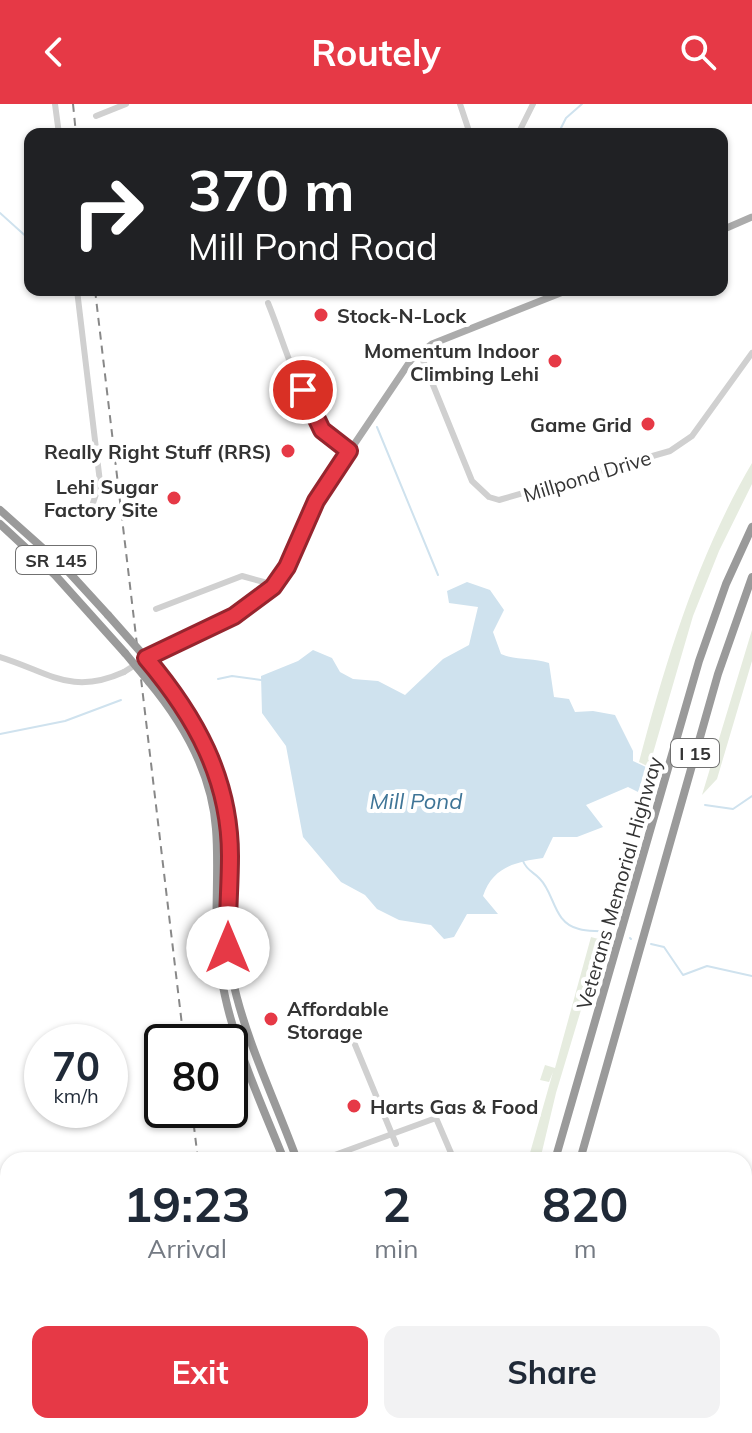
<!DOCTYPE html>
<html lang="en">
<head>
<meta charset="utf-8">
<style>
	body { margin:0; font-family:Mulish,sans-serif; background:#f2f2f3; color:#1f2937; height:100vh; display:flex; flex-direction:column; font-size:30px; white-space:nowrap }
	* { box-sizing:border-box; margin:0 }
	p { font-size:26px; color:#747a83 }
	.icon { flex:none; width:44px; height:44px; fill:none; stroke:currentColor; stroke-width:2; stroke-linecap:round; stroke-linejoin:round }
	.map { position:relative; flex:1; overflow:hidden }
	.details { position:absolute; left:0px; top:1048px; width:752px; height:282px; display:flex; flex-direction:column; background:#fff; border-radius:24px 24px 0 0; box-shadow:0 2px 6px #0004 }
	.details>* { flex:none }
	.banner { position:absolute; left:24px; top:24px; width:704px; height:168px; border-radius:16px; box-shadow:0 2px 6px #0004; background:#202124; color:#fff; overflow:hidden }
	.speed { position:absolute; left:24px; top:920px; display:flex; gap:16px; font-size:40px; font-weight:700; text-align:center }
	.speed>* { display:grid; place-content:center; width:104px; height:104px; border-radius:50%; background:#fff; box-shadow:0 2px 6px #0004; line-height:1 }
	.speed small { font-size:20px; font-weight:400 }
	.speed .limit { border:4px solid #111; border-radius:12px; background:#fff; color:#111 }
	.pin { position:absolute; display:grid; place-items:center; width:68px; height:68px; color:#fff; margin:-34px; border:4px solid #fff; border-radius:50%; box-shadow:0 2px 8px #0007 }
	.me { position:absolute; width:88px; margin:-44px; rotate:0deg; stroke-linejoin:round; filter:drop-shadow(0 0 6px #0008) }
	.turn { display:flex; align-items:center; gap:28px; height:168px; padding:0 32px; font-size:36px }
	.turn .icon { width:104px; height:104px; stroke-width:2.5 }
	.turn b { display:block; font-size:56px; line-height:68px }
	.eta { display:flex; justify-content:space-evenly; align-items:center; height:136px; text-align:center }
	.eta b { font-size:48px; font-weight:700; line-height:56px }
	.primary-button { display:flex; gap:16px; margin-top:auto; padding:16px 32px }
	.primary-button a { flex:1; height:92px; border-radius:16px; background:#e63946; color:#fff; font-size:32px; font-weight:700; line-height:92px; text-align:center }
	.primary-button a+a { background:#f2f2f3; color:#1f2937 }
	header { display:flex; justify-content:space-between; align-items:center; height:104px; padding:0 32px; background:#e63946; color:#fff; font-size:36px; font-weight:700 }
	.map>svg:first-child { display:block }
</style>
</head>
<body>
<header><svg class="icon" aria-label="back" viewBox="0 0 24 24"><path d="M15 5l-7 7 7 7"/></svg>Routely<svg class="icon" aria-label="search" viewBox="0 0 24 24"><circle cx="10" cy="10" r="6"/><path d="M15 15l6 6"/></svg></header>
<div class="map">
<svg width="752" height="1329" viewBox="0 0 752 1329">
	<rect width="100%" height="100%" fill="#fff"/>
	<!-- green -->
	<path fill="#e6ecdf" d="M752 359V380L719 447 693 512 649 663 639 658C666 556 698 451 752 359Z
		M752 526V557L717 675 702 691Z
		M591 833 602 836 556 989 540 1056H528L553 968 549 978 540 976 545 961 555 964Z
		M8 1169V1322H199L200 1329H0V1172Z"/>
	<!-- water -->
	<path fill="#cfe2ee" d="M467 478 490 486 504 506 493 528 501 550C517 557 532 553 549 559L554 593 569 595 575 608 593 607 615 611 633 647V657L646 663 638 688 628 683 586 701 603 723 577 733H553L543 754C515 758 493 763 483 792L498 810H467L454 833 444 835 431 821 399 816 377 805 365 791 341 778 303 733 286 642 262 609 261 572 298 557 313 546 332 554 340 568 353 575 378 577 405 591 443 555 469 541 478 503 449 499 447 487Z"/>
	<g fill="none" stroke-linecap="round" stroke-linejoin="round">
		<!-- stream -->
		<path stroke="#cfe2ee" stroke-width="2" d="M558 30 566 14 582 0
			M0 109 30 136
			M377 323 438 471
			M218 575 232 572 261 576
			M0 630 65 617 121 596
			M705 701 733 705 752 692
			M523 757C527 767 534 768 540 775 555 790 553 819 579 825 589 828 600 826 611 829
			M630 834 631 835
			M651 840 664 843 683 871 707 862 752 872"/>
		<!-- minor -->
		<path stroke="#d0d0d0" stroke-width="6" d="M55 0 59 30
			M460 0 470 30
			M96 12 126 0
			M518 30 533 0
			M77 186 100 378 92 402
			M268 199C289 250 302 314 349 347
			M420 249 472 377 489 393 499 396 670 347 692 332 752 249
			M156 505 242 472 275 481
			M0 553C49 568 71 592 124 568
			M351 931 396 1040
			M321 1056 436 1014 454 1056
			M744 1258 752 1272
			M744 1268 747 1285
			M744 1291 752 1282
			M744 1297 752 1306"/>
		<!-- major -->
		<path stroke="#ababab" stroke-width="7" d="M722 126 752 113
			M146 554 234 512 273 483 287 463 316 397 411 256 432 240 568 186"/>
		<!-- highway -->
		<path stroke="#9a9a9a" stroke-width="8" d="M0 406 65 464 108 511
			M0 420 55 471 125 549
			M146 554C195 612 230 673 230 751 230 792 223 832 232 873 245 935 275 996 297 1056
			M149 578C184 620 212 669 216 725 220 774 212 823 221 871 231 935 260 996 284 1056
			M555 1056 699 557 726 480 752 423
			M580 1056 718 570 752 473
			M333 1322V1329
			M369 1322 373 1329
			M397 1322 399 1329
			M450 1329 452 1322
			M479 1329 481 1322
			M503 1329 505 1322
			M529 1329 530 1322"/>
		<!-- rail -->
		<path stroke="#888" stroke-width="2" stroke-dasharray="8 6" stroke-linecap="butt" d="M73 0 76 30
			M95 186 184 938
			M192 1006 198 1056
			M219 1322 220 1329"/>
		<!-- minor-bridge -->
		<path stroke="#d0d0d0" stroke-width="6" d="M124 568 135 561"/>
		<!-- highway-bridge -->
		<path stroke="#9a9a9a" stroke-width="8" d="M108 511 146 554
			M125 549 149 578"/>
	</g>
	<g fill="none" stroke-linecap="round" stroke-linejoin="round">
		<defs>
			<path id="route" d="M228 844C227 813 230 783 230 752 230 674 195 612 146 554L234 512 273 483 287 463 316 397 349 347 322 326 303 286"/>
		</defs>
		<!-- route casing -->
		<use href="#route" stroke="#96252e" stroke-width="20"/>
		<!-- route -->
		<use href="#route" stroke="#e63946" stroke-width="14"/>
	</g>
	<!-- markers -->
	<g fill="#e63946" stroke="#fff" stroke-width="3">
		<circle cx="321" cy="211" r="8"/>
		<circle cx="555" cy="257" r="8"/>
		<circle cx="648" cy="320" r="8"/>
		<circle cx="288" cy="347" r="8"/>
		<circle cx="174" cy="394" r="8"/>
		<circle cx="271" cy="915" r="8"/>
		<circle cx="354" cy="1002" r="8"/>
	</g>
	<g text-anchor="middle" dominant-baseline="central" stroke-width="8" stroke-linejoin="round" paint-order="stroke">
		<!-- shield labels -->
		<g fill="#fff" stroke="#707070" stroke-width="2">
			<rect x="16" y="442" width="80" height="28" rx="6"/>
			<rect x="671" y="635" width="48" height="28" rx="6"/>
		</g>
		<g font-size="18" font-weight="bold" fill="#333">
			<text x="56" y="456">SR 145</text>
			<text x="695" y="649">I 15</text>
		</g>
		<!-- poi labels -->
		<g font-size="20" font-weight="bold" fill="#333" stroke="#fff" text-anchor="end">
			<text x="337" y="211" text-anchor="start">Stock-N-Lock</text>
			<text x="539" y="246">Momentum Indoor<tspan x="539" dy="23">Climbing Lehi</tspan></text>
			<text x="632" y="320">Game Grid</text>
			<text x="272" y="347">Really Right Stuff (RRS)</text>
			<text x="158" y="382">Lehi Sugar<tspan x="158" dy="23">Factory Site</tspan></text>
			<text x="287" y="904" text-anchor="start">Affordable<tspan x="287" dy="23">Storage</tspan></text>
			<text x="370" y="1002" text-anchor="start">Harts Gas &amp; Food</text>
		</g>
		<!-- street labels -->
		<g font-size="20" fill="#333" stroke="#fff">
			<text transform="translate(587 372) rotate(-17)">Millpond Drive</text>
			<text transform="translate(619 779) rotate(-74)">Veterans Memorial Highway</text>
		</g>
		<!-- water labels -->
		<g font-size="22" font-style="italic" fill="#3f7597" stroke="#fff">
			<text x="416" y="697">Mill Pond</text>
		</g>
	</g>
</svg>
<div class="speed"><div>70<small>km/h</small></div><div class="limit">80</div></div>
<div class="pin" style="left:303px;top:286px;background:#d93025"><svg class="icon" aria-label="arrive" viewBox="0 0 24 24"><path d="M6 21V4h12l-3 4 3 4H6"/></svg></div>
<svg class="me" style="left:228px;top:844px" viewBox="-20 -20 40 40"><circle r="19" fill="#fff"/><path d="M0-13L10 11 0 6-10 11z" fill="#e63946"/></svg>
<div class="banner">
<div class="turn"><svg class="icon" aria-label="right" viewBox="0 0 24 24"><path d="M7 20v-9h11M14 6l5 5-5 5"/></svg><div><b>370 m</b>Mill Pond Road</div></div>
</div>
<section class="details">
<div class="eta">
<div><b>19:23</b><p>Arrival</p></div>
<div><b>2</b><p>min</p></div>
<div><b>820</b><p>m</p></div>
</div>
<div class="primary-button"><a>Exit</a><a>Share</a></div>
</section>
</div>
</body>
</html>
